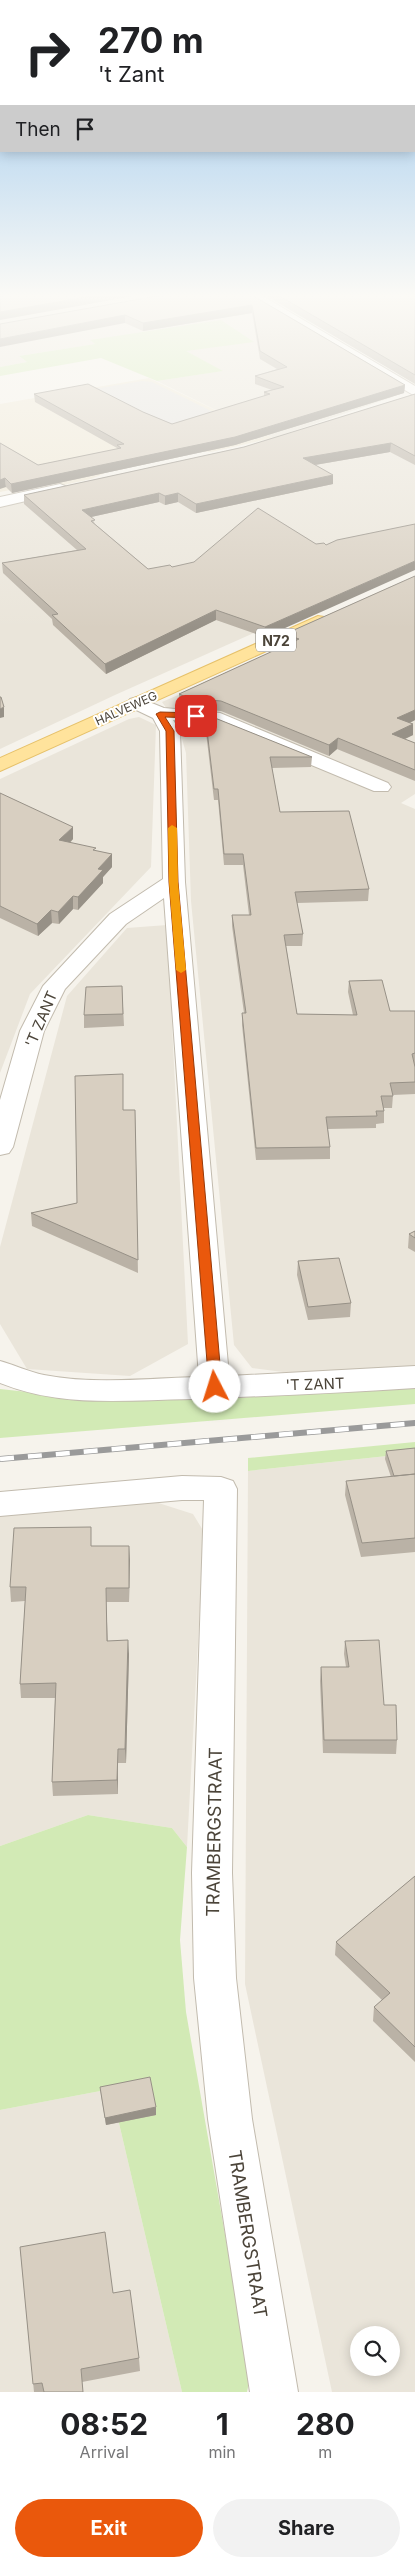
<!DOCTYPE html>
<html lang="en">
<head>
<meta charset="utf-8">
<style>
	body { margin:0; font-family:Inter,sans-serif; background:#f2f2f2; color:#202124; height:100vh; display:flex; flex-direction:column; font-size:19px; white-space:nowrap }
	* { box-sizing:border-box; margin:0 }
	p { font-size:16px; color:#757577 }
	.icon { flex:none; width:28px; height:28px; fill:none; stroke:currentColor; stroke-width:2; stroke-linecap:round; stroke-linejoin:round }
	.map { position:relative; height:2392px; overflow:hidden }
	.panel { display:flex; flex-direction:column; background:#fff; flex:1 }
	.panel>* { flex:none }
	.hud { position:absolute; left:0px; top:0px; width:415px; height:152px; box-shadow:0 2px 12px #0003; background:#fff; color:#202124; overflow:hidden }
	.buttons { position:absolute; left:350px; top:2326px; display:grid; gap:10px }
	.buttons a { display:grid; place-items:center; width:50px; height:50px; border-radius:50%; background:#fff; box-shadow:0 2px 12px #0003; font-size:25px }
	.pin { position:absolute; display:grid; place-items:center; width:42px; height:42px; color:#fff; margin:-21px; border-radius:10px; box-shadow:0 2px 8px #0006 }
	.me { position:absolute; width:55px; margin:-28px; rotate:355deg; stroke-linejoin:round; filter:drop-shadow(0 0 4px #0008) }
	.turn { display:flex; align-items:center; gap:18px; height:105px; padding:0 15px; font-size:22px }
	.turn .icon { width:65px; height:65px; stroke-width:2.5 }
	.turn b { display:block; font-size:35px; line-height:42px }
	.then { display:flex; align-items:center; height:48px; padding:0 15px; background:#0003; gap:10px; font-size:19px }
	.eta { display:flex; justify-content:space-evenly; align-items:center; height:85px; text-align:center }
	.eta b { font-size:30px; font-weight:700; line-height:35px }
	.primary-button { display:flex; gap:10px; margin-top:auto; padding:10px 15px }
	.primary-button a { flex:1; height:58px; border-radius:30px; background:#ea580c; color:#fff; font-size:20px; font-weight:700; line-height:58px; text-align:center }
	.primary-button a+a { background:#f2f2f2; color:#202124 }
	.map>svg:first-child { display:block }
</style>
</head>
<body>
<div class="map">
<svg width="415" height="2392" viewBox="0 0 415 2392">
	<rect width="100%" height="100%" fill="#f6f3ec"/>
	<!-- residential -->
	<path fill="#eae5da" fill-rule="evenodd" d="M0 294H162L0 324Z
		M202 294H224L393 397 273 438 157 381 222 371 185 351 91 341 96 344 19 356 27 362 0 367V329Z
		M415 406V561L115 695 0 749V505L170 472Z
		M415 592V794L401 803 415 809V1367L342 1372H283L252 1368 234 1345 191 901 186 753 178 725 162 702Z
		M139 717 156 725 151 867 30 994 0 1073V779L129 719Z
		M167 925 188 1344 130 1376 27 1369 0 1324V1247L67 996 127 928Z
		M415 1453V2392H332L245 1984 248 1471ZM359 2335H391V2368H359Z
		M146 1499 193 1514 204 1532 187 1847 172 1828 88 1815 0 1846V1514Z
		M111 2089 182 2392H0V2110Z"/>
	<!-- education -->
	<path fill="#efe8d6" d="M149 378 273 438 211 452 197 451 119 467 91 479 59 486 52 482 0 492V404Z"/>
	<!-- green -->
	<path fill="#d2eab5" d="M221 320 254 342 186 351 223 371 157 381 101 358 0 376V367L27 362 19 356 95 344 90 340Z
		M415 1387V1404L0 1438V1389L83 1398 203 1400Z
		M415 1442V1453L248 1471V1458Z
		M88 1815 172 1828 187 1847 180 1940 186 2012 250 2377 247 2392H182L111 2089 0 2110V1846Z"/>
	<!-- parking -->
	<path fill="#e5e3e0" d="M142 381 152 382 264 437 211 449 94 389Z"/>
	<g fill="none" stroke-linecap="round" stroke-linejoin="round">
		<defs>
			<path id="minor" d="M239 294 261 295 415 386V396Z
				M60 484 65 486 68 489 65 492 0 507V497Z
				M137 697 164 708 220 713 388 783 391 787 388 791H374L210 723 173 720 180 731 185 882 229 1376 415 1366V1388C341 1393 266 1396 191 1399 127 1400 61 1408 0 1383V1361C15 1365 29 1372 44 1375 95 1385 148 1378 199 1377L164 898 126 924 65 989 44 1031 13 1147 9 1153 0 1155V1100L20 1031 43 986 110 914 163 879 160 731 153 718 130 707 128 703 130 699Z
				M182 1476 221 1477 233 1481 237 1489 232 1873 236 1978 252 2119 298 2392H250L208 2119 194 1978 192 1873 204 1500H182L0 1516V1492Z"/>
			<path id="major" d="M318 616 324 617 327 621 324 625 0 771V758Z"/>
		</defs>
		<!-- minor casing -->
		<use href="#minor" stroke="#c2bbae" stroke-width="2"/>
		<!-- major casing -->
		<use href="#major" stroke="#e6c16a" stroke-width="2"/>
		<!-- minor -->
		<use href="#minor" fill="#fff" fill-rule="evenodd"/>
		<!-- major -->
		<use href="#major" fill="#ffe39c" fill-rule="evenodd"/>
		<defs>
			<path id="rail" d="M0 1459 415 1423"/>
		</defs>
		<!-- rail casing -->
		<use href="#rail" stroke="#9a9a9a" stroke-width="6"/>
		<!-- rail -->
		<use href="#rail" stroke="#fff" stroke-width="4.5" stroke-dasharray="14" stroke-linecap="butt"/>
	</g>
	<!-- wall -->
	<path fill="#bab2a6" d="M250 294 405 385 404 393 235 445 12 493 6 487 0 443 38 465 117 449V448L35 402 34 394 143 412 172 424 264 396V392L272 390 255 384V376L277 369 260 359 252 313 143 331 125 323 0 324Z
		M263 294H415V384Z
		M415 394V465L390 452 315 465 333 484 196 513 178 502 165 505 159 502 91 517 95 524 148 569 172 567 316 544 265 637 216 620 106 674 53 625 52 619 3 573 2 563 77 550 24 504V495L244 447Z
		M415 576V720L410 723 413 724V735L405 739 415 743V781L337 749 329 756 221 711 189 708 179 705V694L286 645 284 644 285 634Z
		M205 714 312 757 311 767 272 768 280 812 369 889 368 901 297 903 303 934 302 946H286L297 1014 353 1015 348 992 349 981 390 1011H415V1094L393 1095 392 1108H384V1123L376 1124V1128L328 1129 330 1147V1159L256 1160 242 1025V1013H244L232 926V915H249L243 865H224L218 800H214L205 724Z
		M0 793 73 839 70 843 96 851 112 854V867L103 877V883L78 910 73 909 59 924 52 923 38 936 0 918Z
		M122 986 124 1026 84 1028V1015Z
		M123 1074V1110H135L138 1273 32 1226 31 1213 77 1203Z
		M415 1231V1252L408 1248 409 1234Z
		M298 1261 351 1303 350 1317 308 1320 297 1275Z
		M415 1448V1552L361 1557 345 1495 346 1481 391 1477 385 1459 386 1451Z
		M92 1546H129V1602H106L108 1641 129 1654 126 1763H118V1794L53 1796 52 1782 55 1698H21L20 1684 25 1601 11 1602 10 1587Z
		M345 1641 384 1705 397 1740 396 1754 323 1753 320 1681 321 1667H346L344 1654Z
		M415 1876V2062L373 2021 374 2007 382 2000 335 1955 336 1942Z
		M100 2087 156 2107V2115L106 2125 101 2095Z
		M20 2247 113 2293 139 2358 140 2371 82 2382 83 2392H34Z"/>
	<!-- shaded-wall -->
	<path fill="#979187" d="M103 294H145L0 320V312Z
		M252 305V313L143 331V323Z
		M125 315V323L0 347V339Z
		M405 385 404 393 235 445 12 493 11 484Z
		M391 443 390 452 303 467V458Z
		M333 475V484L196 513V504Z
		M5 478 6 487 0 489V480Z
		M159 493V502L82 519V510Z
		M178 493V502L165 505V496Z
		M415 561V570L265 637V627Z
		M216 610V620L106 674 105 664Z
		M4 707V717L0 718V709Z
		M415 710V720L397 729V718Z
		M413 724V735L392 745V734Z
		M338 738 337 749 329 756V745Z
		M73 827V839L60 852 59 840Z
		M112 854V867L103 877V883L78 910V897L98 869Z
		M73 896V909L59 924 58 912Z
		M51 910 52 923 38 936 37 924Z
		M129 1546 130 1560 129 1602Z
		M128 1640 129 1654 126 1763 125 1749Z
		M118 1749V1794L117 1780Z
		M156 2107V2115L106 2125 105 2118Z"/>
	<!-- building -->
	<path fill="#d8cfc1" stroke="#979187" d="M0 294H103L0 312Z
		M168 294H250L405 385 235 437 11 484 5 478 0 480V443L38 465 121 448 117 445 124 444 34 394 88 384 143 412 172 424 270 394 264 392 284 387 255 376 287 367 260 351 252 305 143 323 125 315 0 339V324Z
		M276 294H415V375Z
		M415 394V456L391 443 303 458 333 475 196 504 178 493 165 496 159 493 82 510 95 520 91 521 148 569 170 565 172 567 194 562 258 508 316 544 324 543 326 545 337 540 415 524V561L265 627 216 610 105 664 52 615 58 614 2 563 86 549 24 495 244 447Z
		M415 576V710L397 718 413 724 392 734 415 743V770L338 738 329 745 221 701 189 698 179 694 299 639 285 634Z
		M0 697H1L4 707 0 709Z
		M205 714 312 757H270L280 812 349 811 369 889 295 892 303 934 284 935 297 1014 357 1015 349 981 382 980 390 1011H415V1053L412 1054 415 1067V1082L390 1083 393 1096H381L384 1111H376L377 1116 326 1117 330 1147 256 1148 242 1013H246L232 915H251L243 854H224L218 789H214Z
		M0 793 73 827 59 840 96 848 93 850 112 854 98 869 103 870 78 897 73 896 58 912 51 910 37 924 0 906Z
		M122 986 123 1014 84 1015 86 987Z
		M123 1074V1110H135L138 1260 31 1213 77 1203 75 1076Z
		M415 1231V1238L409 1234Z
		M339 1258 351 1303 308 1307 298 1261Z
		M415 1448V1474L394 1476 386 1451Z
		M415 1474V1538L362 1543 346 1481Z
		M91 1527V1546H129V1588H106L107 1641 128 1640 125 1749H118L117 1780 52 1782 56 1683 20 1684 26 1587H10L14 1528Z
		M379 1640 384 1705H396L397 1740H324L321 1667H349L345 1641Z
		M415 1876V2047L374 2007 390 1993 336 1942Z
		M150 2077 156 2107 105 2118 100 2087Z
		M105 2232 113 2293 130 2290 139 2358 81 2369 83 2392H44L42 2383 33 2384 20 2247Z"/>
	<!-- sky -->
	<linearGradient id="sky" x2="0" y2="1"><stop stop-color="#8fc1ec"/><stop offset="0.47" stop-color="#fbfaf6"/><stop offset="1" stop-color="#fbfaf6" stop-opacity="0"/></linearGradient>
	<rect width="415" height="629" fill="url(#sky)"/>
	<!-- route -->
	<path fill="#ea580c" stroke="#983908" d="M160 712 196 713 199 716 196 718 165 717 174 731 178 882 222 1387 215 1391 209 1387 169 882 166 731 156 714Z"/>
	<!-- slow -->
	<path fill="#f59e0b" d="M172 825 177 828 178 882 186 970 181 973 176 970 169 882 168 828Z"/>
	<g text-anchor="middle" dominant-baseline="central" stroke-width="4" stroke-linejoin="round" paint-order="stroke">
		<!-- far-street labels -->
		<g font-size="12" fill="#4b4439" stroke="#fff">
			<text transform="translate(126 708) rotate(-24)">HALVEWEG</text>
		</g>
		<!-- shield labels -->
		<rect fill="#fff" stroke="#817c74" stroke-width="1" x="256" y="628.5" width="40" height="23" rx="4"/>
		<g font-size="14" font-weight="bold" fill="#4b4439">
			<text x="276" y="640">N72</text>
		</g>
		<!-- street labels -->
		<g font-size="15" fill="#4b4439" stroke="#fff">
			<text transform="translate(41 1019) rotate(-67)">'T ZANT</text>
			<text transform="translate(315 1384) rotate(-2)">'T ZANT</text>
		</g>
		<!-- near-street labels -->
		<g font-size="18" fill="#4b4439" stroke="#fff">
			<text transform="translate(214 1832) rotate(-89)">TRAMBERGSTRAAT</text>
			<text transform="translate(248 2234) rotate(81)">TRAMBERGSTRAAT</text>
		</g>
	</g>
</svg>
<div class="buttons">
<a><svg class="icon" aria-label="search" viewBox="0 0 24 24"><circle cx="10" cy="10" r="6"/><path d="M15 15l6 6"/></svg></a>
</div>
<div class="pin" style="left:196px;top:716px;background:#d93025"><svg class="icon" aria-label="arrive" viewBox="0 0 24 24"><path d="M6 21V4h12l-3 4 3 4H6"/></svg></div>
<svg class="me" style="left:215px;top:1387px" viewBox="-20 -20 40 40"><circle r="19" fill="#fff"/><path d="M0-13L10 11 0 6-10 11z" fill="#ea580c"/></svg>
<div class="hud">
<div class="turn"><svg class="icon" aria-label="right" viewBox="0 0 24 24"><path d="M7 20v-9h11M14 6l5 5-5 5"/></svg><div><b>270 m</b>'t Zant</div></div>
<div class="then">Then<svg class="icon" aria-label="arrive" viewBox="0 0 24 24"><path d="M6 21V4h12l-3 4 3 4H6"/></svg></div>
</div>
</div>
<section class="panel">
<div class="eta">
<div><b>08:52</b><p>Arrival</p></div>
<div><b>1</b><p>min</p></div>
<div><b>280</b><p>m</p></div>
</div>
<div class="primary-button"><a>Exit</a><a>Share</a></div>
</section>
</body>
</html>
